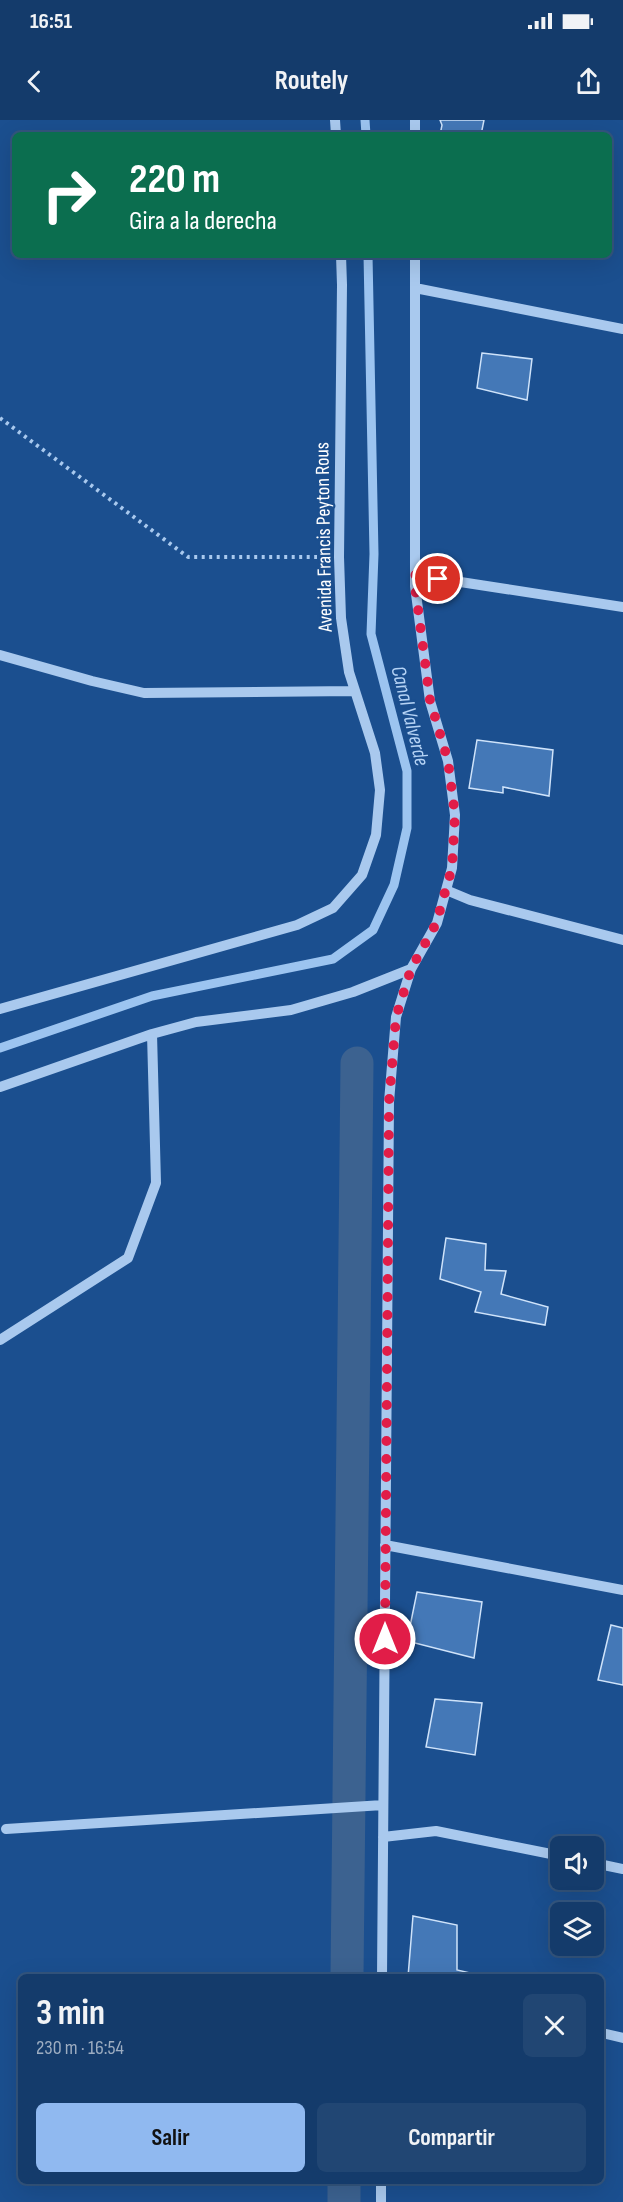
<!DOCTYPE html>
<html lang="es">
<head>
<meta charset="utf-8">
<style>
	body { margin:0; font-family:"Sofia Sans Condensed",sans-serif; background:#214673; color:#f1f3f6; height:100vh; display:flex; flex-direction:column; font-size:22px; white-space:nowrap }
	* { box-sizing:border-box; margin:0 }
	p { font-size:20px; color:#9dadc1 }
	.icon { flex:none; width:33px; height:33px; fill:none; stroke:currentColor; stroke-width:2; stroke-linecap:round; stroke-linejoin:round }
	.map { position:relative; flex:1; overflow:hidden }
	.sheet { position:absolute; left:18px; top:1854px; width:586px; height:210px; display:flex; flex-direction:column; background:#143b6b; border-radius:9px; box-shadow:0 6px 24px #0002,0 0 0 2px #33557e }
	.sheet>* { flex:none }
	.top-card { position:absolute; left:12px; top:12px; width:600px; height:126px; border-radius:9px; box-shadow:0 6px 24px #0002,0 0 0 2px #33557e; background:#0b6e4f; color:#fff; overflow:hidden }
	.controls { position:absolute; left:550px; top:1716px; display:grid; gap:12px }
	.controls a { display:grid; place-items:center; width:54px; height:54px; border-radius:9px; background:#143b6b; box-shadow:0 6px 24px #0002,0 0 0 2px #33557e; font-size:30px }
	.pin { position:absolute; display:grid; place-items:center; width:51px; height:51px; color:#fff; margin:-26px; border:3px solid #fff; border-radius:50%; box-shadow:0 2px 6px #0007 }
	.me { position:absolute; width:66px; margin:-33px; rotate:0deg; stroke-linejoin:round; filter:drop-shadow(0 0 4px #0008) }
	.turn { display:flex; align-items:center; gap:21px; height:126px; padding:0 18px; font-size:27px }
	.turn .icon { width:78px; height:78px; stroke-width:2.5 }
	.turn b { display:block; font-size:42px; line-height:51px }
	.round { display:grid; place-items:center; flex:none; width:63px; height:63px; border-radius:9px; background:#214673 }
	.head { display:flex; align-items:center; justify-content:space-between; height:102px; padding:0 18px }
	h1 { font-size:36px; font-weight:700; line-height:45px }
	.cta { display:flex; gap:12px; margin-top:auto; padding:12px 18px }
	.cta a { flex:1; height:69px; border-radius:9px; background:#90b9f0; color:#111; font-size:24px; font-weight:700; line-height:69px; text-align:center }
	.cta a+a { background:#214673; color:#f1f3f6 }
	.status { display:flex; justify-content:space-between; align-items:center; height:42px; padding:0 30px; background:#143b6b; direction:ltr }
	.status svg { height:16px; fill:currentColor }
	header { display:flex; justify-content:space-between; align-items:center; height:78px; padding:0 18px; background:#143b6b; font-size:27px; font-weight:700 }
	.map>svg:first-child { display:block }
</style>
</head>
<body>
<div class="status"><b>16:51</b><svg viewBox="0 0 49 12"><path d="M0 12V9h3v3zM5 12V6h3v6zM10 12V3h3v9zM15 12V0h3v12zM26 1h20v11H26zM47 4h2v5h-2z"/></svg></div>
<header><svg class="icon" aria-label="back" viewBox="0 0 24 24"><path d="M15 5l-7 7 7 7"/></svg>Routely<svg class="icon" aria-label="share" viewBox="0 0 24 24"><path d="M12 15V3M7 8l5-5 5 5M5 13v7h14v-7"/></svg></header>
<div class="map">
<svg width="623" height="2082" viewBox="0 0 623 2082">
	<rect width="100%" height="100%" fill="#1b4f8f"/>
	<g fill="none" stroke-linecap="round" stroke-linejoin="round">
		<!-- stream -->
		<path stroke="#9cc4f0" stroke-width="9" d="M365 0 366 15
			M0 928 152 876 333 839 373 810 394 765 407 708V651L371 514 374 434 368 135"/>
		<!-- canal -->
		<path stroke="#3c6290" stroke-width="33" d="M347 1857 357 943
			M344 2082V2061"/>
	</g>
	<!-- building -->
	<path fill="#4478b7" stroke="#cfe3fa" stroke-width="1.5" d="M440 0H484L481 15H440L442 5Z
		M482 233 532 239 527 280 477 268Z
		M477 620 553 630 549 676 503 667V673L469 668Z
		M446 1118 486 1124 485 1150 506 1151 501 1174 548 1187 545 1205 475 1192 481 1172 440 1159Z
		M417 1472 482 1482 474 1538 407 1521Z
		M611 1505 623 1508V1565L598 1560Z
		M435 1579 482 1583 475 1635 426 1627Z
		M413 1796 457 1805V1850L487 1857H408Z"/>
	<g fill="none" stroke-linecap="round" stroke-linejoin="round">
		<!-- path -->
		<path stroke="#a9c9ee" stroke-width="4" stroke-dasharray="3 4.5" stroke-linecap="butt" d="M0 298 188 437H317"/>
		<!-- minor -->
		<path stroke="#a9c9ee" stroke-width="10" d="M335 0 336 15
			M415 0V15
			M415 168 623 209
			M415 455 623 487
			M0 535 92 561 144 573 355 571
			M446 770 470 780 623 820
			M0 889 297 805 333 788 362 755 376 715 380 670 375 633 349 552 341 498 339 437 342 165 341 135
			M0 967 152 914 196 902 291 890 353 872 411 849
			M0 1220 128 1138 156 1063 152 914
			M385 1425 623 1470
			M6 1709 383 1685
			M383 1717 436 1711 561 1736
			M594 1743 623 1749
			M382 1857 389 982 396 897 411 849 437 803 452 748 455 695 448 641 430 581 415 466V135
			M602 1913 623 1918
			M381 2082V2061"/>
	</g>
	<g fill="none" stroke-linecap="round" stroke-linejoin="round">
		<!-- route -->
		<path stroke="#e11d48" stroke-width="10" stroke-dasharray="0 18" d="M385 1519 389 982 396 897 411 849 437 802 441 786 452 748 455 695 448 641 430 580 415 466V455L438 459"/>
	</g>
	<g text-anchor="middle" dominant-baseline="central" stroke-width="4.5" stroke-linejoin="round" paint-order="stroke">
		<!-- street labels -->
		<g font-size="20" fill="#fff" stroke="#1b4f8f">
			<text transform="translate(324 417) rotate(-91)">Avenida Francis Peyton Rous</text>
		</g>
		<!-- water labels -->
		<g font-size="21" font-style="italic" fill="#b5d3f5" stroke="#1b4f8f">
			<text transform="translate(410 596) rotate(76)">Canal Valverde</text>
		</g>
	</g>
</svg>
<div class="controls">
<a><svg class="icon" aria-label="sound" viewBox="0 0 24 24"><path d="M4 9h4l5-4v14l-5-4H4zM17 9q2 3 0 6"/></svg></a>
<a><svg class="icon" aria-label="layers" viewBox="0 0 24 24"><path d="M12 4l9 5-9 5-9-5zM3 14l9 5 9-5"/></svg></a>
</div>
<div class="pin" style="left:438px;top:459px;background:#d93025"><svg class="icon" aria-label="arrive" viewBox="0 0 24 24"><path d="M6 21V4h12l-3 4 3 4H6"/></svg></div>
<svg class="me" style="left:385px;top:1519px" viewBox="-20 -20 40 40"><circle r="17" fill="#e11d48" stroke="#fff" stroke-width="3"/><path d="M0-11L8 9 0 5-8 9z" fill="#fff"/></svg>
<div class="top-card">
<div class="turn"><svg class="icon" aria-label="right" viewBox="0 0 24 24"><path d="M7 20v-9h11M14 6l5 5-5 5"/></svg><div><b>220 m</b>Gira a la derecha</div></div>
</div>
<section class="sheet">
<div class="head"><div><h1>3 min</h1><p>230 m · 16:54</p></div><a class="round"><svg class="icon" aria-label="close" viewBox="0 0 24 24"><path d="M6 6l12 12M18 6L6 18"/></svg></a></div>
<div class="cta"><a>Salir</a><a>Compartir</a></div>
</section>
</div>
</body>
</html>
